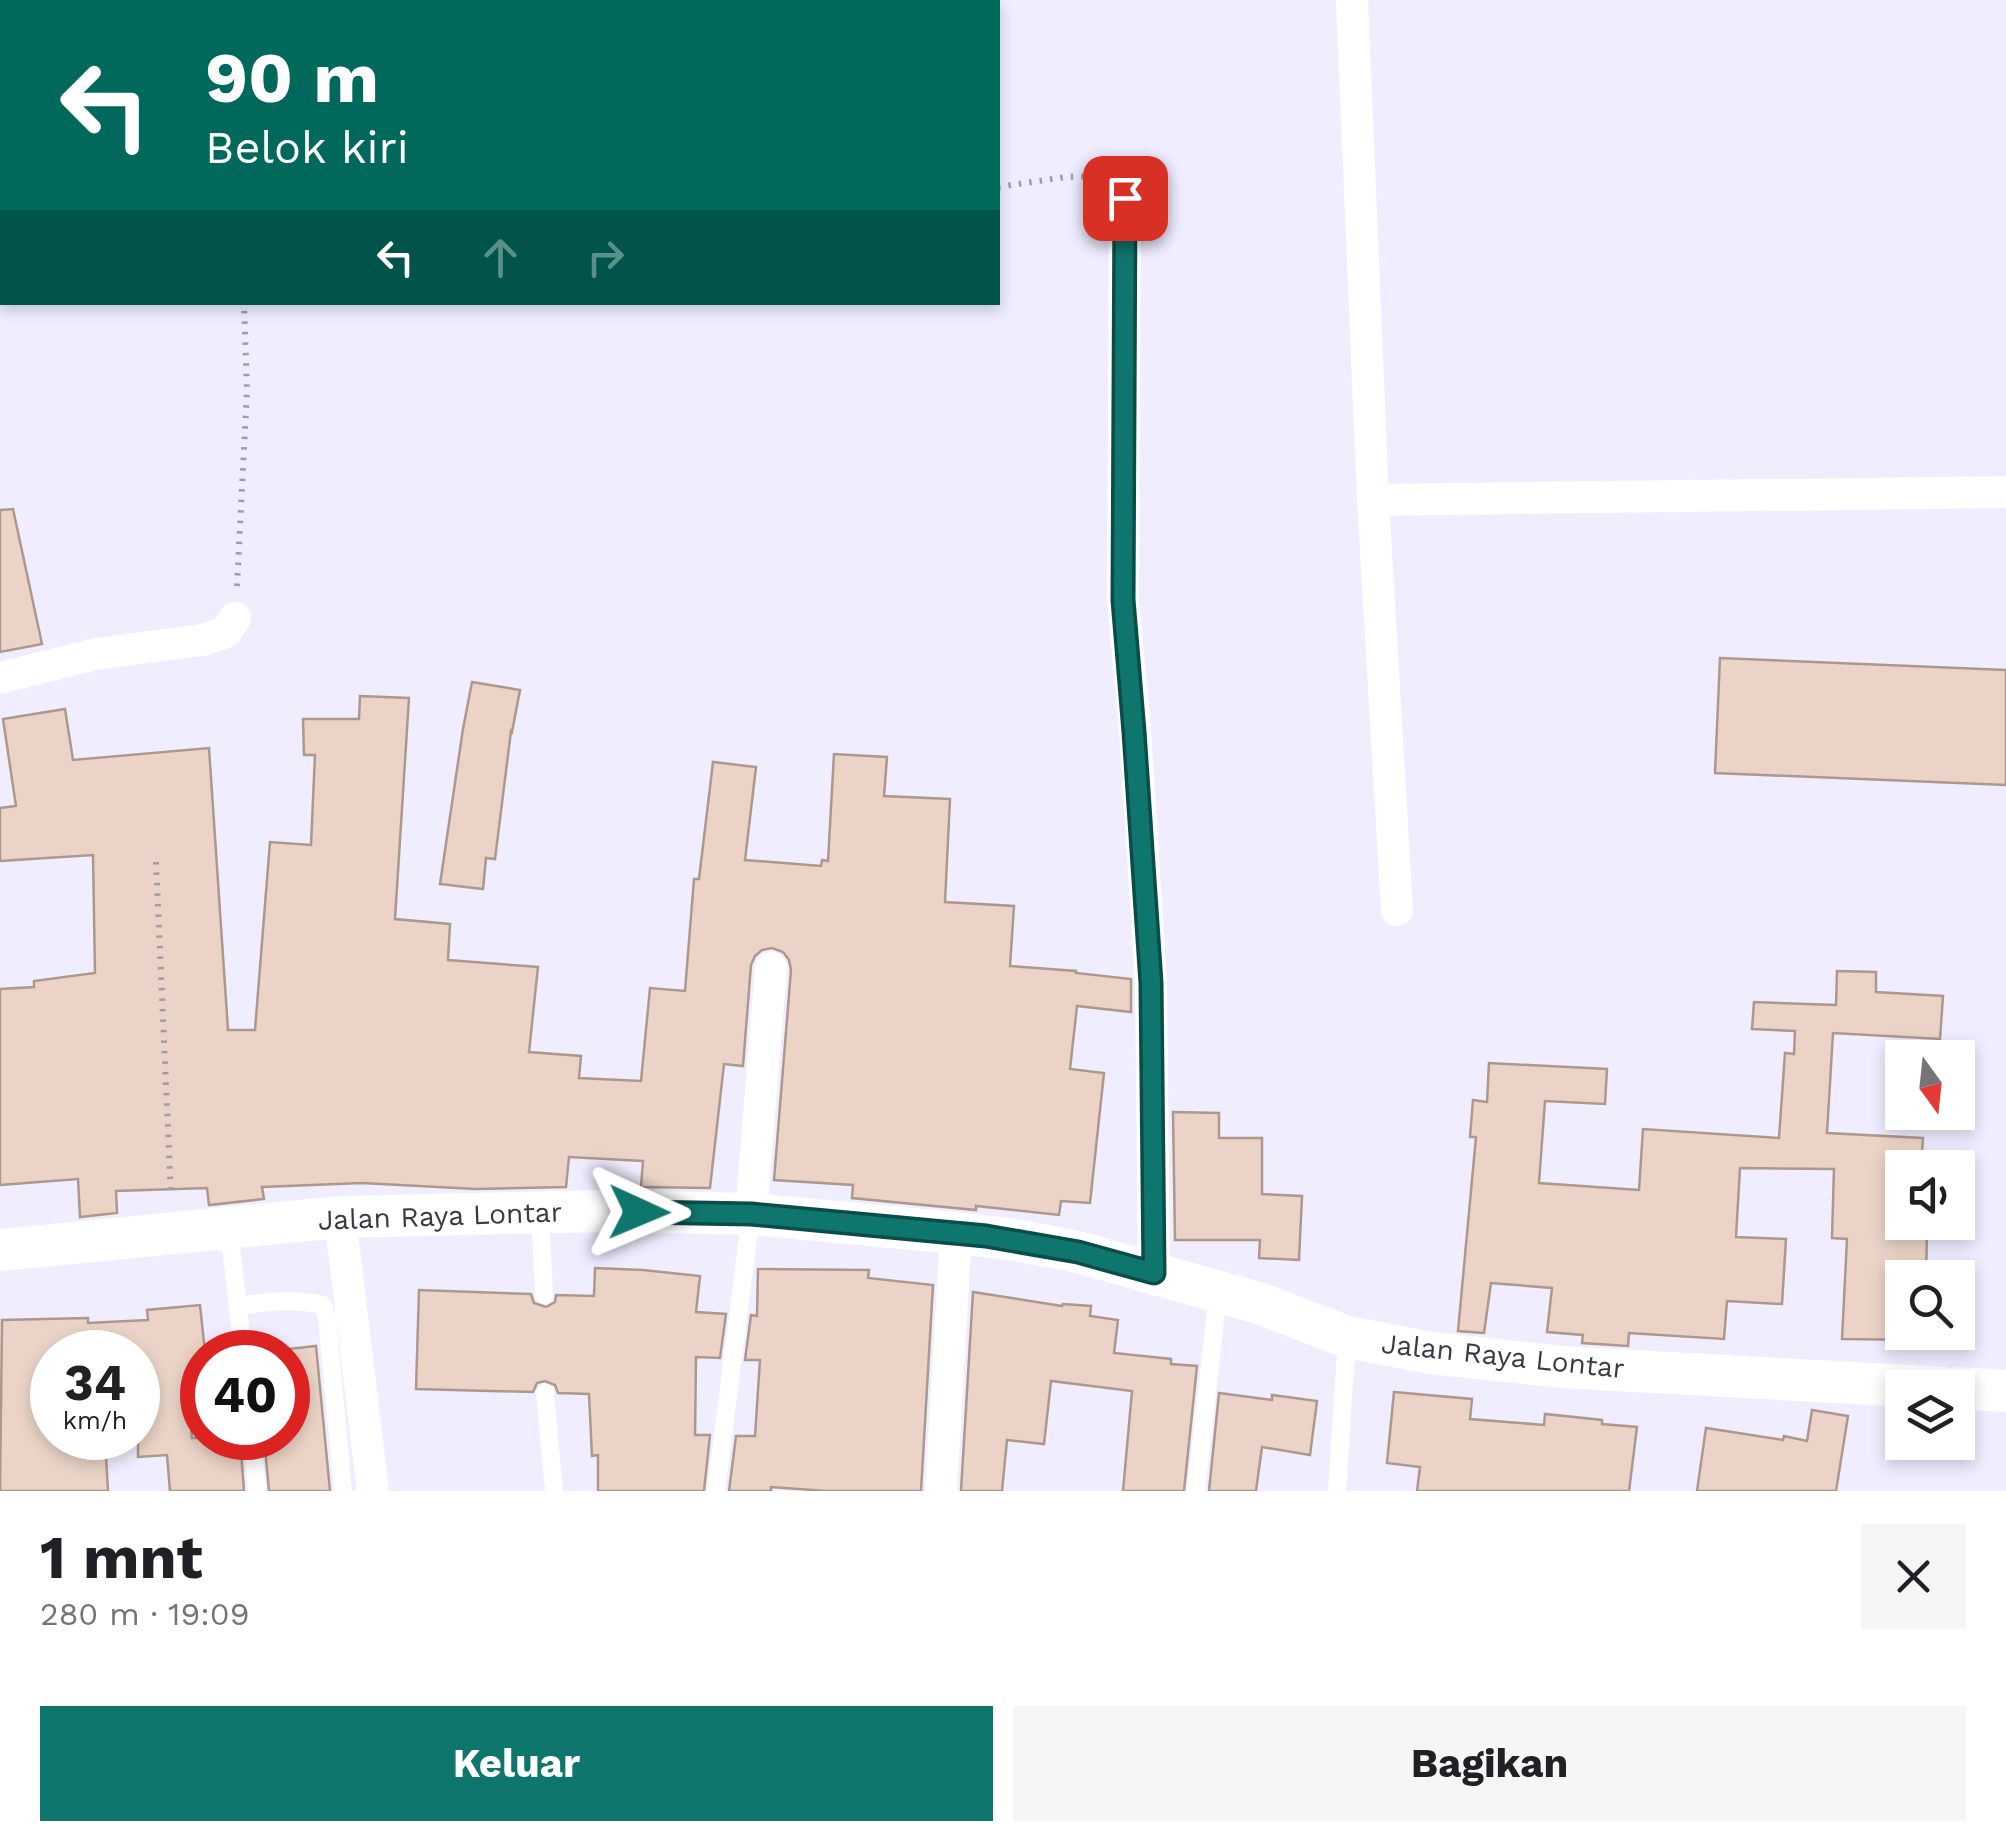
<!DOCTYPE html>
<html lang="id">
<head>
<meta charset="utf-8">
<style>
	body { margin:0; font-family:"Work Sans",sans-serif; background:#f6f6f6; color:#202124; height:100vh; display:flex; flex-direction:column; font-size:38px; white-space:nowrap }
	* { box-sizing:border-box; margin:0 }
	p { font-size:32px; color:#757577 }
	.icon { flex:none; width:55px; height:55px; fill:none; stroke:currentColor; stroke-width:2; stroke-linecap:round; stroke-linejoin:round }
	.map { position:relative; height:1491px; overflow:hidden }
	.drawer { display:flex; flex-direction:column; background:#fff; flex:1 }
	.drawer>* { flex:none }
	.hud { position:absolute; left:0px; top:0px; width:1000px; height:305px; box-shadow:0 5px 15px #0003; background:#00695c; color:#fff; overflow:hidden }
	.needle { width:65px; rotate:165deg }
	.buttons { position:absolute; left:1885px; top:1040px; display:grid; gap:20px }
	.buttons a { display:grid; place-items:center; width:90px; height:90px; border-radius:0px; background:#fff; box-shadow:0 5px 15px #0003; font-size:50px }
	.speed { position:absolute; left:30px; top:1330px; display:flex; gap:20px; font-size:50px; font-weight:700; text-align:center }
	.speed>* { display:grid; place-content:center; width:130px; height:130px; border-radius:50%; background:#fff; box-shadow:0 5px 15px #0003; line-height:1 }
	.speed small { font-size:25px; font-weight:400 }
	.speed .limit { border:15px solid #d22; background:#fff; color:#111 }
	.pin { position:absolute; display:grid; place-items:center; width:85px; height:85px; color:#fff; margin:-42px; border-radius:20px; box-shadow:0 5px 15px #0006 }
	.me { position:absolute; width:110px; margin:-55px; rotate:91deg; stroke-linejoin:round; filter:drop-shadow(0 0 8px #0008) }
	.turn { display:flex; align-items:center; gap:35px; height:210px; padding:0 40px; font-size:45px }
	.turn .icon { width:130px; height:130px; stroke-width:2.5 }
	.turn b { display:block; font-size:70px; line-height:85px }
	.lanes { display:flex; align-items:center; height:95px; padding:0 40px; background:#0003; justify-content:center; gap:50px; direction:ltr }
	.lanes .off { opacity:.35 }
	.round { display:grid; place-items:center; flex:none; width:105px; height:105px; border-radius:0px; background:#f6f6f6 }
	.summary { display:flex; align-items:center; justify-content:space-between; height:170px; padding:0 40px }
	h1 { font-size:60px; font-weight:700; line-height:75px }
	.primary-button { display:flex; gap:20px; margin-top:auto; padding:20px 40px }
	.primary-button a { flex:1; height:115px; border-radius:0px; background:#0f766e; color:#fff; font-size:40px; font-weight:700; line-height:115px; text-align:center }
	.primary-button a+a { background:#f6f6f6; color:#202124 }
	.map>svg:first-child { display:block }
</style>
</head>
<body>
<div class="map">
<svg width="2006" height="1491" viewBox="0 0 2006 1491">
	<rect width="100%" height="100%" fill="#efedff"/>
	<!-- building -->
	<path fill="#ebd4c7" stroke="#ad988c" stroke-width="2.5" d="M13 509 42 644 0 652V510Z
		M1720 658 2006 670V785L1715 773Z
		M472 682 520 690 512 732 511 731 495 859 486 858 483 889 440 884 463 729Z
		M360 696 409 698 395 919 450 924 448 960 538 967 529 1052 581 1056 579 1078 641 1081 650 988 685 991 694 879H699L713 762 756 767 745 860 821 866 822 860 828 861 834 754 887 757 884 796 950 799 945 902 1014 906 1010 966 1076 971V973L1131 979V1012L1077 1006 1070 1069 1104 1073 1090 1203 1061 1201 1059 1215 976 1206V1210L852 1198 853 1185 774 1180 791 970 789 960 783 952 772 948 762 950 755 956 751 965 743 1066 724 1064 710 1188 641 1187 643 1161 569 1157 566 1187 476 1189 362 1183 262 1187 264 1199 209 1205 207 1188 116 1191 117 1213 80 1217 78 1179 0 1185V989L34 987V981L95 973 93 855 0 861V808L16 806 3 719 65 709 73 760 209 748 228 1030H255L270 842 311 845 315 755H304L303 719H359Z
		M1837 971 1876 972V992L1943 996 1940 1039 1833 1033 1827 1133 1923 1138 1921 1168H1902V1232H1927L1926 1278H1902V1332H1924V1340L1842 1339 1847 1239 1832 1238 1834 1169 1740 1168 1736 1237 1786 1239 1782 1304 1727 1301 1724 1339 1629 1333 1628 1346 1582 1343 1583 1335 1547 1332 1552 1288 1491 1283 1484 1333 1458 1331 1476 1137H1470L1473 1100 1487 1102 1489 1063 1607 1069 1605 1104 1545 1101 1539 1183 1639 1190 1643 1129 1779 1138 1785 1053 1794 1054 1795 1031 1752 1029 1754 1002 1836 1005Z
		M1173 1112 1219 1113V1138H1262V1194L1302 1196 1299 1260 1259 1258 1260 1240H1175Z
		M595 1268 643 1270 700 1276 696 1312 726 1314 720 1358 696 1357 695 1435H710L704 1491H598V1455L592 1456 589 1394 558 1393 555 1385 545 1381 537 1383 533 1392 416 1389 419 1290 531 1294 534 1303 546 1307 555 1302 556 1295 594 1296Z
		M758 1269 869 1270 868 1278 933 1285 921 1491H826L771 1487V1491H729L736 1436H755L760 1360H745L751 1315 757 1316Z
		M973 1292 1062 1306 1063 1304 1091 1306 1090 1316 1118 1320 1114 1353 1171 1359V1364L1197 1366 1184 1491H1123L1132 1391 1051 1381 1044 1444 1007 1440 1002 1491H961Z
		M200 1305 205 1352H202V1377L187 1378 192 1438H240L244 1491H170L167 1455 138 1457V1352H52V1438H105L108 1491H0L2 1320 88 1318V1323L148 1320 147 1310Z
		M316 1346 330 1491H269L264 1438H288V1349Z
		M1394 1392 1472 1399 1470 1419 1544 1425 1545 1414 1602 1420V1424L1637 1427 1629 1491H1417L1420 1467 1387 1463Z
		M1219 1393 1272 1400V1395L1317 1401 1310 1455 1262 1447 1256 1491H1209Z
		M1812 1410 1848 1416 1836 1491H1697L1706 1428 1783 1440 1784 1436 1807 1441Z"/>
	<g fill="none" stroke-linecap="round" stroke-linejoin="round">
		<!-- path -->
		<path stroke="#9e9dab" stroke-width="6" stroke-dasharray="2.5 8" stroke-linecap="butt" d="M998 187 1066 177 1097 176
			M237 586 247 391 244 302
			M156 862 171 1196"/>
		<!-- service -->
		<path stroke="#fff" stroke-width="18" d="M540 1213 544 1295
			M229 1229 243 1352
			M238 1306C267 1302 294 1298 323 1305L327 1318 343 1491
			M545 1393 554 1491
			M252 1438 257 1491
			M716 1491 751 1214
			M1196 1491 1218 1293
			M1337 1491 1347 1337"/>
		<!-- minor -->
		<path stroke="#fff" stroke-width="32" d="M1352 0 1373 500 1397 910
			M1128 179 1125 198 1123 600 1135 731 1151 983 1154 1273
			M1373 500 2006 492
			M0 678 96 654 202 640 226 632 235 618
			M751 1214 771 968
			M340 1217 373 1491
			M941 1491 956 1233"/>
		<!-- tertiary -->
		<path stroke="#fff" stroke-width="42" d="M610 2 622 0
			M0 130 2 129
			M0 1250 340 1217 602 1211 751 1214 956 1233 1016 1240 1078 1252 1262 1304 1347 1337 1431 1353 1562 1367 1943 1388
			M1958 1388 2006 1391"/>
	</g>
	<g fill="none" stroke-linecap="round" stroke-linejoin="round">
		<defs>
			<path id="route" d="M639 1212 751 1214 986 1236 1078 1252 1154 1273 1151 983 1134 732 1123 600 1125 198"/>
		</defs>
		<!-- route casing -->
		<use href="#route" stroke="#0a4d48" stroke-width="25"/>
		<!-- route -->
		<use href="#route" stroke="#0f766e" stroke-width="18"/>
	</g>
	<g text-anchor="middle" dominant-baseline="central" stroke-width="10" stroke-linejoin="round" paint-order="stroke">
		<!-- street labels -->
		<g font-size="28" fill="#3b3a43" stroke="#fff">
			<text transform="translate(440 1216) rotate(-2)">Jalan Raya Lontar</text>
			<text transform="translate(1503 1356) rotate(6)">Jalan Raya Lontar</text>
		</g>
	</g>
</svg>
<div class="buttons">
<a><svg class="needle" viewBox="-14 -14 28 28"><path d="M0-13l5 13h-10z" fill="#e53935"/><path d="M0 13l5-13h-10z" fill="#757577"/></svg></a>
<a><svg class="icon" aria-label="sound" viewBox="0 0 24 24"><path d="M4 9h4l5-4v14l-5-4H4zM17 9q2 3 0 6"/></svg></a>
<a><svg class="icon" aria-label="search" viewBox="0 0 24 24"><circle cx="10" cy="10" r="6"/><path d="M15 15l6 6"/></svg></a>
<a><svg class="icon" aria-label="layers" viewBox="0 0 24 24"><path d="M12 4l9 5-9 5-9-5zM3 14l9 5 9-5"/></svg></a>
</div>
<div class="speed"><div>34<small>km/h</small></div><div class="limit">40</div></div>
<div class="pin" style="left:1125px;top:198px;background:#d93025"><svg class="icon" aria-label="arrive" viewBox="0 0 24 24"><path d="M6 21V4h12l-3 4 3 4H6"/></svg></div>
<svg class="me" style="left:639px;top:1212px" viewBox="-20 -20 40 40"><path d="M0-17L14 15 0 8-14 15z" fill="#0f766e" stroke="#fff" stroke-width="4"/></svg>
<div class="hud">
<div class="turn"><svg class="icon" aria-label="left" viewBox="0 0 24 24"><path d="M17 20v-9H6M10 6l-5 5 5 5"/></svg><div><b>90 m</b>Belok kiri</div></div>
<div class="lanes"><svg class="icon" aria-label="left" viewBox="0 0 24 24"><path d="M17 20v-9H6M10 6l-5 5 5 5"/></svg><svg class="icon off" aria-label="ahead" viewBox="0 0 24 24"><path d="M12 20V5M6 11l6-6 6 6"/></svg><svg class="icon off" aria-label="right" viewBox="0 0 24 24"><path d="M7 20v-9h11M14 6l5 5-5 5"/></svg></div>
</div>
</div>
<section class="drawer">
<div class="summary"><div><h1>1 mnt</h1><p>280 m · 19:09</p></div><a class="round"><svg class="icon" aria-label="close" viewBox="0 0 24 24"><path d="M6 6l12 12M18 6L6 18"/></svg></a></div>
<div class="primary-button"><a>Keluar</a><a>Bagikan</a></div>
</section>
</body>
</html>
